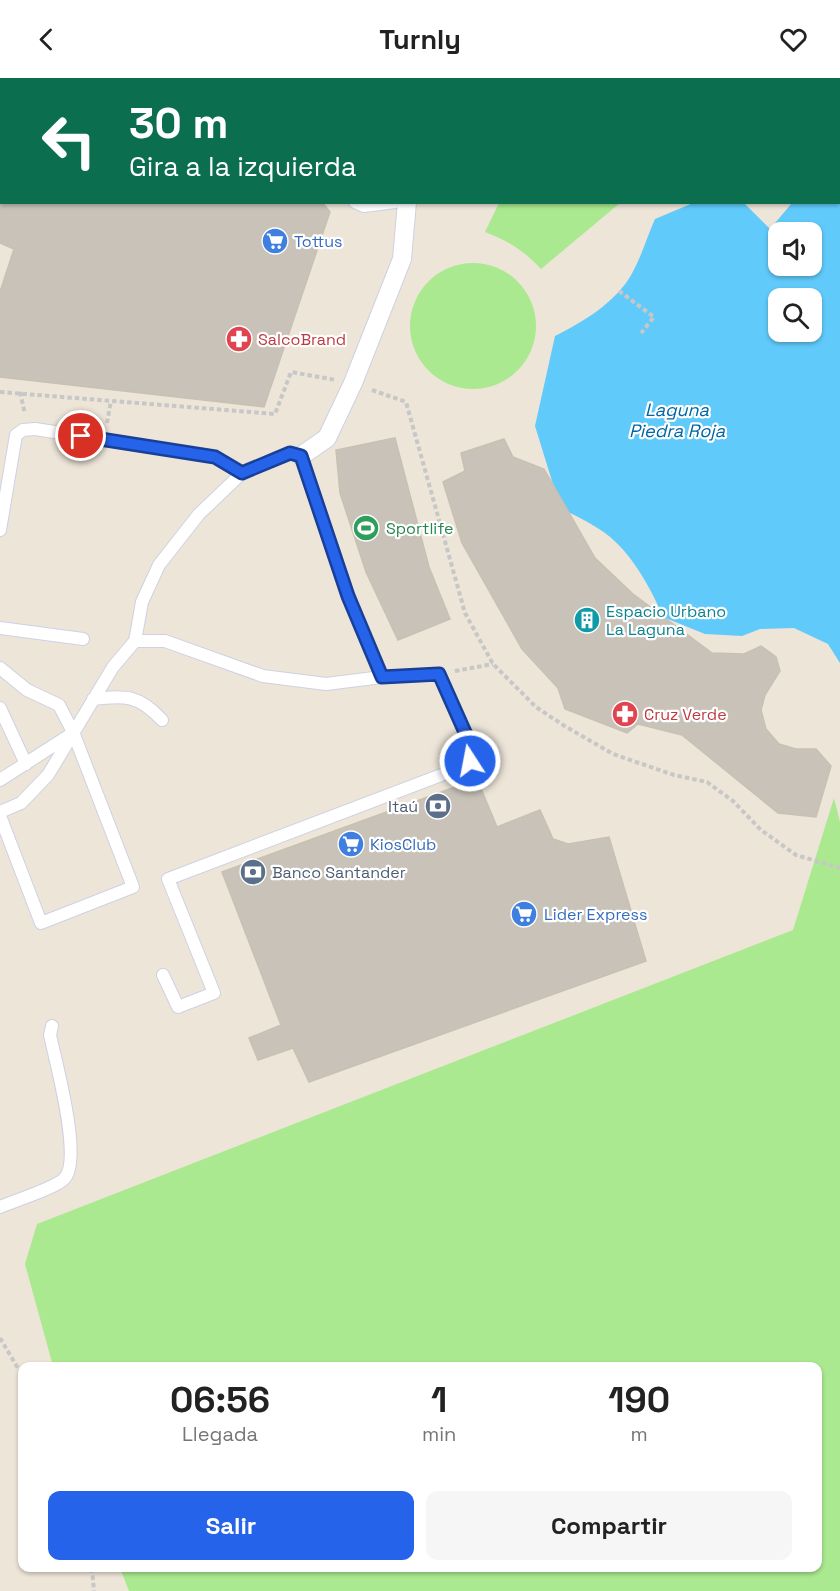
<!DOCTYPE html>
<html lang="es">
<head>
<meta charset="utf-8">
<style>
	body { margin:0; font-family:"Space Grotesk",sans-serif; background:#f6f6f6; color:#222; height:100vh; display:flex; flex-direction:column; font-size:22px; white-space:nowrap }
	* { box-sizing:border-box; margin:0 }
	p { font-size:20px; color:#767676 }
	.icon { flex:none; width:33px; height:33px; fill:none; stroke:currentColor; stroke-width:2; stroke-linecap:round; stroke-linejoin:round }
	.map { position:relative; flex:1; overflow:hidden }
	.side { position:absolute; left:18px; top:1284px; width:804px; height:210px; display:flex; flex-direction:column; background:#fff; border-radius:12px; box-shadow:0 2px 4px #0004 }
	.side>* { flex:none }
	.hud { position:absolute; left:0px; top:0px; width:840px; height:126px; box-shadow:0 2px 4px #0004; background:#0b6e4f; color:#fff; overflow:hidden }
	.controls { position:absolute; left:768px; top:144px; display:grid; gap:12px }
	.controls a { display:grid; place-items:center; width:54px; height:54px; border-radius:12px; background:#fff; box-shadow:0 2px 4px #0004; font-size:30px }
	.pin { position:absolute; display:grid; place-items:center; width:51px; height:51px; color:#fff; margin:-26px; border:3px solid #fff; border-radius:50%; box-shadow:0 2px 6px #0007 }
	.me { position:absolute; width:66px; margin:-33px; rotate:349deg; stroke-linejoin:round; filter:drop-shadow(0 0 4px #0008) }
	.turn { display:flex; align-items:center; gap:21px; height:126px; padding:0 30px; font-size:27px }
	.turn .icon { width:78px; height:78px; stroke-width:2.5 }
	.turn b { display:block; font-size:42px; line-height:51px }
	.eta { display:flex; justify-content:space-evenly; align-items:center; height:102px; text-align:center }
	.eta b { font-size:36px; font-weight:700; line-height:42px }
	.cta { display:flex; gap:12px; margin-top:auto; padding:12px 30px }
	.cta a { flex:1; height:69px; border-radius:12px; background:#2563eb; color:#fff; font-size:24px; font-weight:700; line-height:69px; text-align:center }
	.cta a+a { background:#f6f6f6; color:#222 }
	header { display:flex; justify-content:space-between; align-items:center; height:78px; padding:0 30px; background:#fff; font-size:27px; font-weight:700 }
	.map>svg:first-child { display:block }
</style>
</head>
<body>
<header><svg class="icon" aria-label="back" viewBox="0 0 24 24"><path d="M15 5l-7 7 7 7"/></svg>Turnly<svg class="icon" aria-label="heart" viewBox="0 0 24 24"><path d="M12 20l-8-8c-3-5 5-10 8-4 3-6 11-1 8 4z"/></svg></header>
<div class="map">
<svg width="840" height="1513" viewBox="0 0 840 1513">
	<rect width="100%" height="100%" fill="#ede5d8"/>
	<!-- green -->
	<path fill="#aae98f" d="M499 125V124L620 125 541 191C524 173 509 163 485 154Z
		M410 248a63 63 0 1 1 126 0a63 63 0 1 1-126 0Z
		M834 720 840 744V1513H129L120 1490H818V1288H53L25 1186 37 1146 793 852Z"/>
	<!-- water -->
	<path fill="#60cafa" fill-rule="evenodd" d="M720 0H840V585L828 566 794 550 760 551 742 558 705 556 663 539C651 510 631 474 605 455 591 445 575 438 560 429L535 348 555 258C581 245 608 229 626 205 639 187 646 161 655 141L693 125H744L770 151 792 125 838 124V2ZM778 154H812V188H778ZM778 220H812V254H778Z"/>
	<!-- building -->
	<path fill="#c8c2b8" stroke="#c8c1b2" stroke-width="1.5" d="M0 124H322L330 134 264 329 0 299V214L14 171 0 165Z
		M395 360 429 489 450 541 398 562 366 494 340 415 336 372Z
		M504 361 513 379 544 391 595 480 633 516 712 575 744 576 761 568 776 579 780 593 765 617 761 632 766 651 779 666 796 671H816L831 688 816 739 778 735 682 657 638 646 627 655 565 631 558 610 522 571 462 465 443 404 465 393 461 375Z
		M477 701 497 749 540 732 553 761 568 766 609 759 646 883 309 1004 293 970 258 982 249 960 281 947 222 794Z"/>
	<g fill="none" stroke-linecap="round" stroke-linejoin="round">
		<defs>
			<path id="service" d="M399 0 402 2
				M485 0 487 2
				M37 2 39 0
				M336 2 337 0
				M348 2 351 0
				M512 2 513 0
				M0 83 2 79
				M355 124 364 128 395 124
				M0 452 16 357 23 352 35 351 215 379 242 395
				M0 550 83 561
				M135 563H165L263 598 326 606 382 599 439 596 472 670 470 683 465 688 168 801 214 915 178 929 163 897
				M0 590 27 612 59 627 73 654 133 809 41 845 0 738
				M93 621C125 617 139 617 162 642
				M0 630 26 686
				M0 702 70 657
				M0 734 21 725 48 697 113 589 135 563 142 524 159 487 199 436 242 395 290 375 301 378 348 518 382 599
				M0 1129C14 1123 55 1110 64 1101 83 1083 56 985 50 957L52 948"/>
			<path id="pedestrian" d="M301 378 327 360 353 305 402 181 407 124"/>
		</defs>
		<!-- service casing -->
		<use href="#service" stroke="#ced1e3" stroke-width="14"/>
		<!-- pedestrian casing -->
		<use href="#pedestrian" stroke="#ced1e3" stroke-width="20"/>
		<!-- path -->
		<path stroke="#c7c7c7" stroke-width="4" stroke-dasharray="4.5 3" stroke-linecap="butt" d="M601 0 602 2
			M749 2 751 0
			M619 213 654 239 641 255
			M372 312 406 324 465 535 493 586 536 629 563 647 613 676 674 697 707 704 733 723 761 752 796 777 840 790
			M0 314 275 336 291 294 336 302
			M20 314 25 336
			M107 345 111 323
			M455 593 493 586
			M0 1260 22 1297
			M92 1490 94 1513"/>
		<!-- service -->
		<use href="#service" stroke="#fff" stroke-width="12"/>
		<!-- pedestrian -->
		<use href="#pedestrian" stroke="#fff" stroke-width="18"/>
	</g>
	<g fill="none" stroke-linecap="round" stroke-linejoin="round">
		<defs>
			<path id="route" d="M81 358 215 379 242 395 290 375 301 378 348 518 382 599 439 596 472 670 470 683"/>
		</defs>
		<!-- route casing -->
		<use href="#route" stroke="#184099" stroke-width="15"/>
		<!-- route -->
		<use href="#route" stroke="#2563eb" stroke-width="10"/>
	</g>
	<!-- icons -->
	<defs>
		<symbol id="supermarket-disc" viewBox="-11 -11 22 22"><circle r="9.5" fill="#3f7fe0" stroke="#fff"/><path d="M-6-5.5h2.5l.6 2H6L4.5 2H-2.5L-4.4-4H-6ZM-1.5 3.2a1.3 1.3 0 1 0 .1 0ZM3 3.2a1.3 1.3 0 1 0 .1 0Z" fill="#fff"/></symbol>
		<symbol id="pharmacy-disc" viewBox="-11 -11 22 22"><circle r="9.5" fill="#e0444e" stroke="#fff"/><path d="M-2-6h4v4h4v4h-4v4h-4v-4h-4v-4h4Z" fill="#fff"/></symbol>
		<symbol id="stadium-disc" viewBox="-11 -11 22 22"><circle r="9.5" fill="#2e9e5b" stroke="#fff"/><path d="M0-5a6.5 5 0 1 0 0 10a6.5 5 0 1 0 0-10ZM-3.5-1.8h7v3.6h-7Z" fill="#fff"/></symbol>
		<symbol id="building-disc" viewBox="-11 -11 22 22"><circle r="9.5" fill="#0f9aa8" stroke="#fff"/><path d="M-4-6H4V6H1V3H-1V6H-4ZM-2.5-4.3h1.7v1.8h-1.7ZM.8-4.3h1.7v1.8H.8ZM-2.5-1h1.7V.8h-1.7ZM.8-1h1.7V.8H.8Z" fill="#fff"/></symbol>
		<symbol id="bank-disc" viewBox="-11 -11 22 22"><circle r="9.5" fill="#5c6f8a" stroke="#fff"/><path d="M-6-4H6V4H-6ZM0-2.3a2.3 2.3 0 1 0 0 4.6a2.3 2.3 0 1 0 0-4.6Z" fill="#fff"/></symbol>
	</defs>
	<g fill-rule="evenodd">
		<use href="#supermarket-disc" x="260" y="148" width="30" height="30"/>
		<use href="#pharmacy-disc" x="224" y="246" width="30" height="30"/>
		<use href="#stadium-disc" x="351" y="435" width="30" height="30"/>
		<use href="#building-disc" x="572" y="527" width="30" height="30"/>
		<use href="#pharmacy-disc" x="610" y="621" width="30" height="30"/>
		<use href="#bank-disc" x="423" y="713" width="30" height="30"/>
		<use href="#supermarket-disc" x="336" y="751" width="30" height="30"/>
		<use href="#bank-disc" x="238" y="779" width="30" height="30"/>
		<use href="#supermarket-disc" x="509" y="821" width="30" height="30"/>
	</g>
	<g text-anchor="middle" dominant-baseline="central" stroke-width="4.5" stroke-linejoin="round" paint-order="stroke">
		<!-- shop labels -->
		<g font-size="16" fill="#366cbe" stroke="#fff" text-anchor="start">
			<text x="294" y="163">Tottus</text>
			<text x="370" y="766">KiosClub</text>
			<text x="544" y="836">Lider Express</text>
		</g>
		<!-- health labels -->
		<g font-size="16" fill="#be3a42" stroke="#fff" text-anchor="start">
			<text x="258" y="261">SalcoBrand</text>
			<text x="644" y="636">Cruz Verde</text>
		</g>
		<!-- leisure labels -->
		<g font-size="16" fill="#27864d" stroke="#fff" text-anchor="start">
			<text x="386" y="450">Sportlife</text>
		</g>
		<!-- culture labels -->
		<g font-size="16" fill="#0d838f" stroke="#fff" text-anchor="start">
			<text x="606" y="533">Espacio Urbano<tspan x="606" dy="18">La Laguna</tspan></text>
		</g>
		<!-- service labels -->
		<g font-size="16" fill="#4e5e75" stroke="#fff" text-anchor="end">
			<text x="418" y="728">Itaú</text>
			<text x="272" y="794" text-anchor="start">Banco Santander</text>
		</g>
		<!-- water labels -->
		<g font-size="18" font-style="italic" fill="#0065a5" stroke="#fff">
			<text x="677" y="331">Laguna<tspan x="677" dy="21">Piedra Roja</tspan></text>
		</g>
	</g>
</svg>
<div class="controls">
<a><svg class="icon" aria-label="sound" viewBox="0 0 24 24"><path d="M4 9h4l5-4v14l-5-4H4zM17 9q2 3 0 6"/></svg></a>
<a><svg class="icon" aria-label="search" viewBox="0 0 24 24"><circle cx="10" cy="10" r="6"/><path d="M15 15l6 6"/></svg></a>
</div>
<div class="pin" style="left:81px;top:358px;background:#d93025"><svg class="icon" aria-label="arrive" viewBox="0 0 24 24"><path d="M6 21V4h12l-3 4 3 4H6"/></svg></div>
<svg class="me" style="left:470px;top:683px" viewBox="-20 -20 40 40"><circle r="17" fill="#2563eb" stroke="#fff" stroke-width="3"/><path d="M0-11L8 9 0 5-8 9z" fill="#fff"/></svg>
<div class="hud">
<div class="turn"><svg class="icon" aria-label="left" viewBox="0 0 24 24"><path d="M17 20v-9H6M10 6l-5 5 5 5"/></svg><div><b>30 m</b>Gira a la izquierda</div></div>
</div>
<section class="side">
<div class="eta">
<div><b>06:56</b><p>Llegada</p></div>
<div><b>1</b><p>min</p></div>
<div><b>190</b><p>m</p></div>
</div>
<div class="cta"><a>Salir</a><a>Compartir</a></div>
</section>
</div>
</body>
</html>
